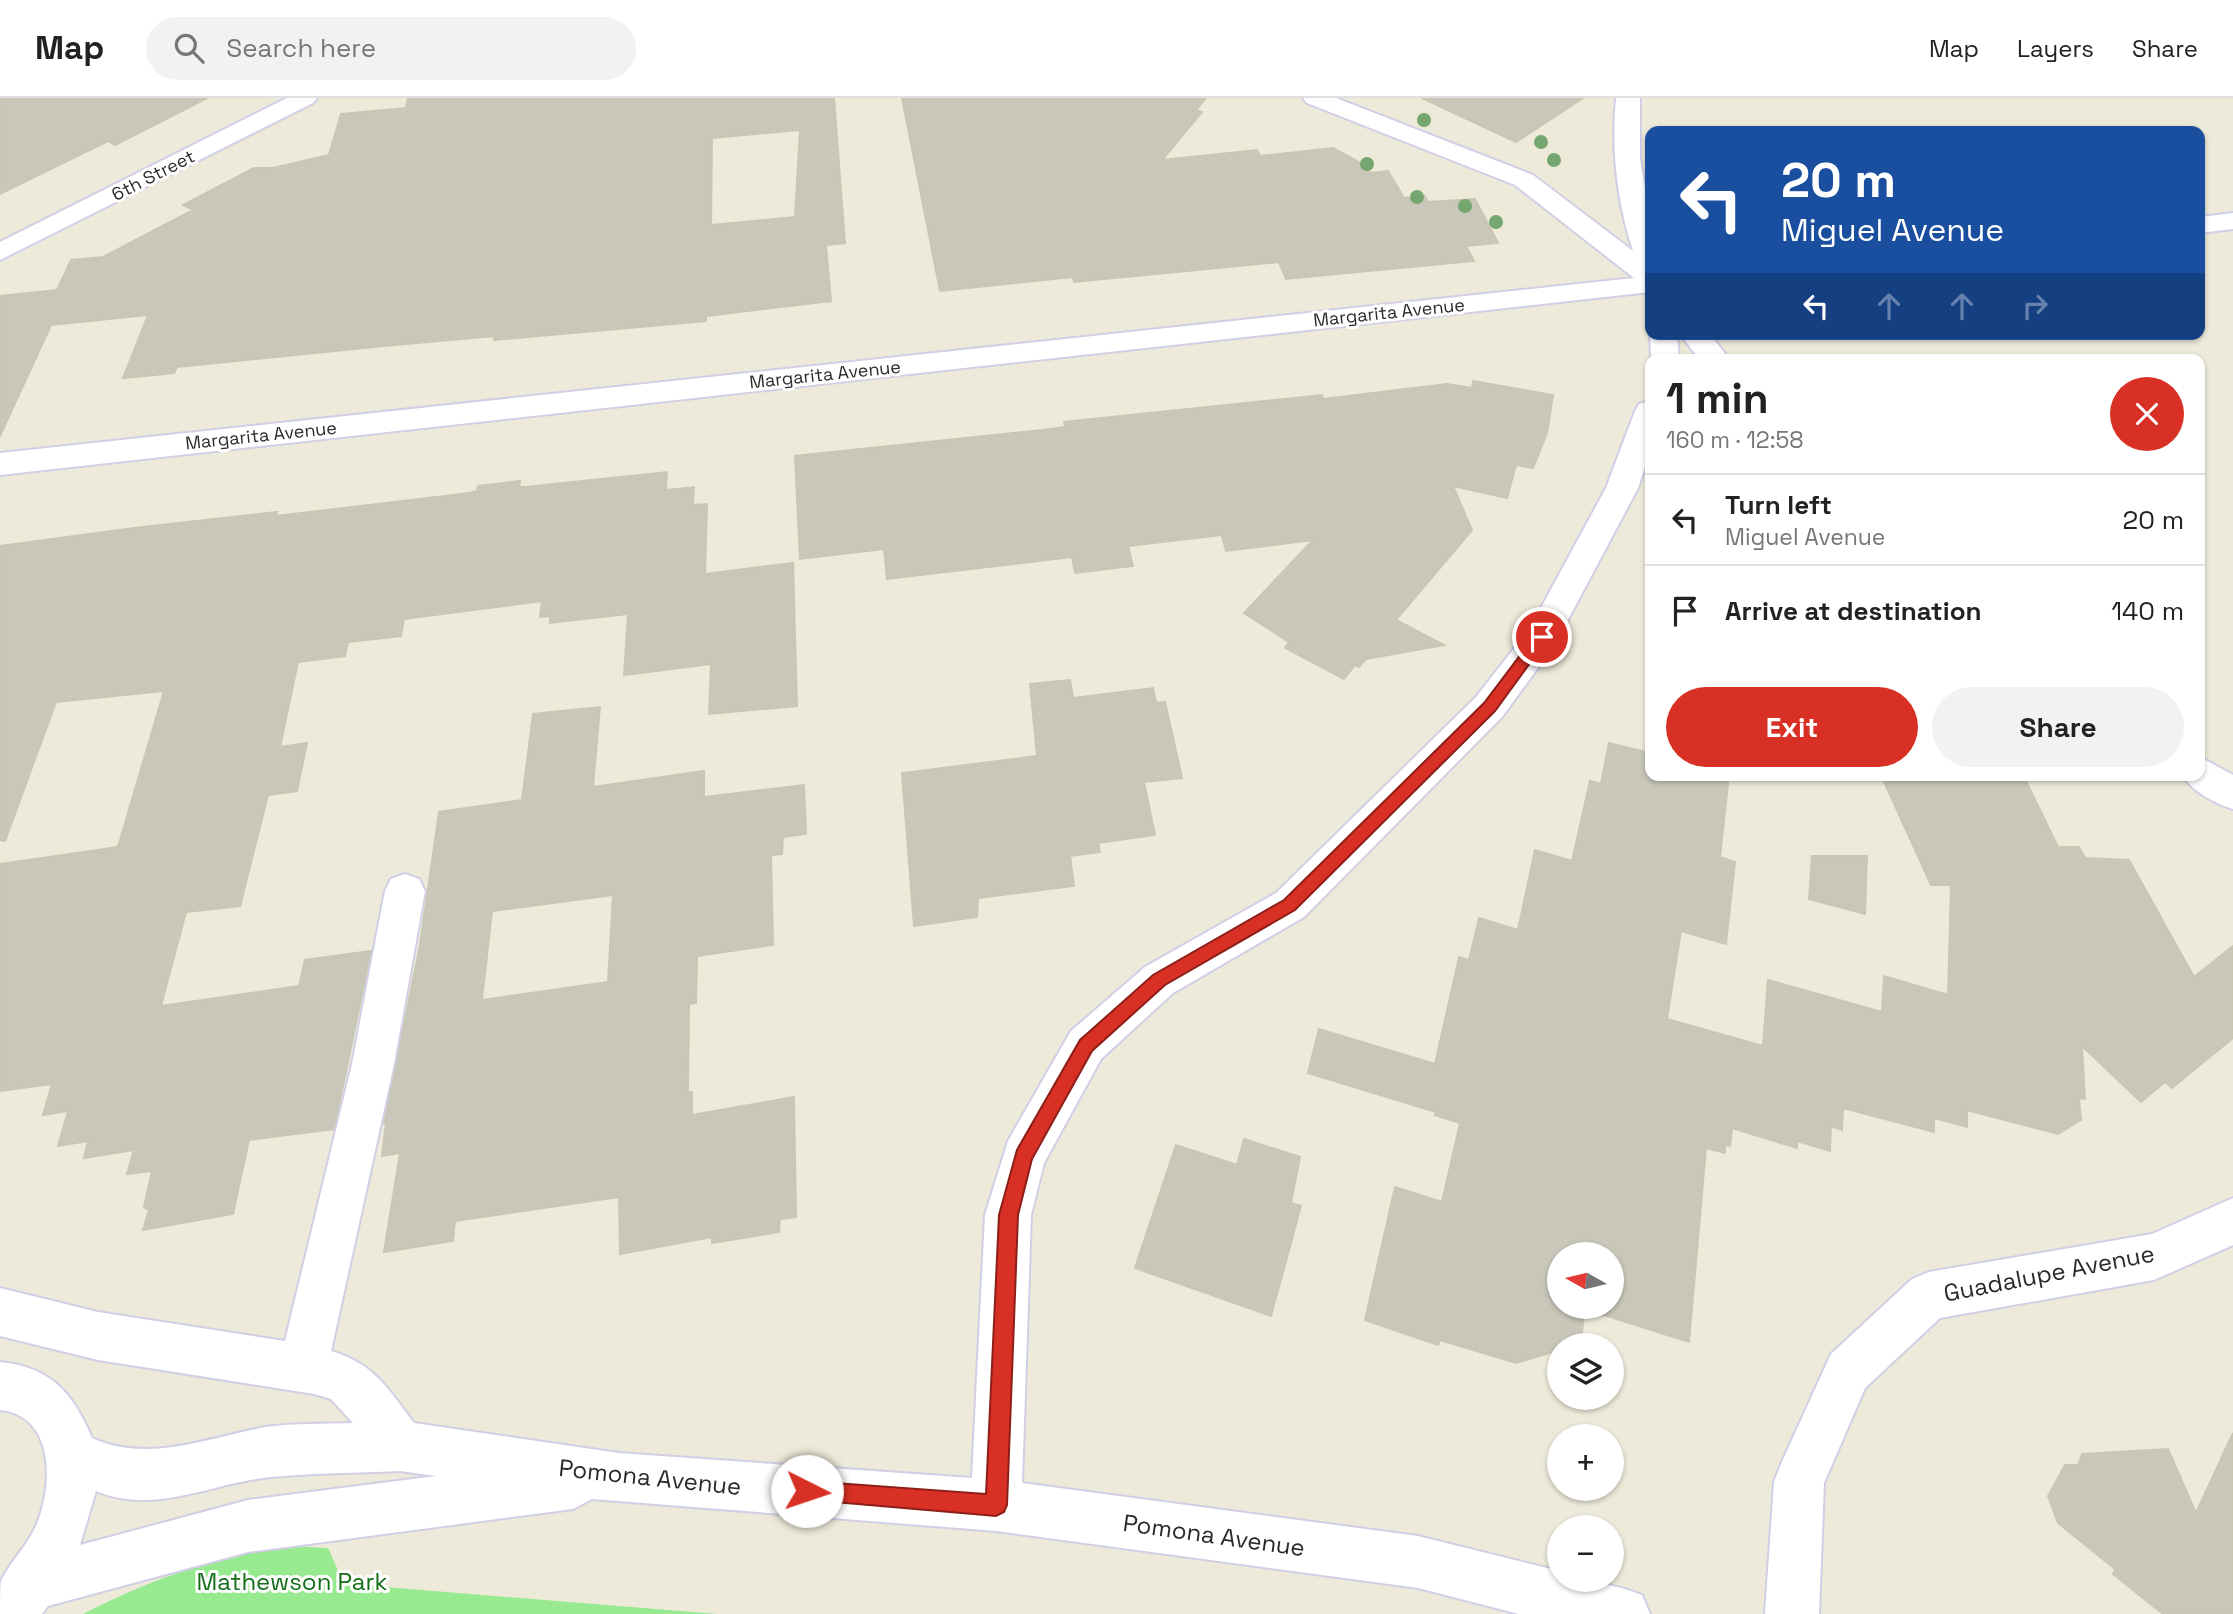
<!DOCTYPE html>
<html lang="en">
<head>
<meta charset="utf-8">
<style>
	body { margin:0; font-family:"Space Grotesk",sans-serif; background:#f2f2f2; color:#222; height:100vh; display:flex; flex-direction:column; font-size:26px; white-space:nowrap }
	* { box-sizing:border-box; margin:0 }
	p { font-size:23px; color:#767676 }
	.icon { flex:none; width:38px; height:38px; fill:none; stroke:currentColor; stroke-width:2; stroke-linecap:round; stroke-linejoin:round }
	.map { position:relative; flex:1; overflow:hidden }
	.sheet { position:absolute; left:1645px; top:256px; width:560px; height:427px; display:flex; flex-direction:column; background:#fff; border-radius:14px; box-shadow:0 2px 5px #0004 }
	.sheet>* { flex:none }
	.banner { position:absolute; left:1645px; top:28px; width:560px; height:214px; border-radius:14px; box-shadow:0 2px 5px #0004; background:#1a4fa0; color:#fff; overflow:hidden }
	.needle { width:46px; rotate:278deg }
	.fabs { position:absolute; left:1547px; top:1144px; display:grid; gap:14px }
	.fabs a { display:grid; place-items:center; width:77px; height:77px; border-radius:50%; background:#fff; box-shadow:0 2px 5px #0004; font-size:35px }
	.pin { position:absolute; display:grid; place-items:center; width:60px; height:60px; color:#fff; margin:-30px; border:4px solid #fff; border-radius:50%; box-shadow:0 2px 7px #0007 }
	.me { position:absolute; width:77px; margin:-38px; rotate:94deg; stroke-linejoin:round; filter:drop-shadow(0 0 5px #0008) }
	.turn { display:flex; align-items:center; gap:24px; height:147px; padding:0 21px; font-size:32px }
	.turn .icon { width:91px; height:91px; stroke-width:2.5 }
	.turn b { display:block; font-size:49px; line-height:60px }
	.lanes { display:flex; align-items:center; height:66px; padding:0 21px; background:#0003; justify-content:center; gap:35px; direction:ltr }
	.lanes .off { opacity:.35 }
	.round { display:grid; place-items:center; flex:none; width:74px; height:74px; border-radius:37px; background:#f2f2f2 }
	.head { display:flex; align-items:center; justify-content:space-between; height:119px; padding:0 21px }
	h1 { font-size:42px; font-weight:700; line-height:52px }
	.action { display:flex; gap:14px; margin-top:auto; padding:14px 21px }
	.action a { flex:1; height:80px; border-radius:42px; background:#d93025; color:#fff; font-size:28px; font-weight:700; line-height:80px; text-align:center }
	.action a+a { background:#f2f2f2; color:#222 }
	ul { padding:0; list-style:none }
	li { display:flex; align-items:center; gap:21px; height:91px; padding:0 21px; border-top:2px solid #e0e0e0 }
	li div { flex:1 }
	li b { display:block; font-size:26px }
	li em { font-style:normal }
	header { display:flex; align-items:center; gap:42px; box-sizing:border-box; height:98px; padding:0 35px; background:#fff; border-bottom:2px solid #e0e0e0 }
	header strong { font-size:33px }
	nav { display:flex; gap:38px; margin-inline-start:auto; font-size:24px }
	.search { width:490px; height:63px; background:#f2f2f2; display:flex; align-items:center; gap:18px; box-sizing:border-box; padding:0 24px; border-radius:38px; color:#767676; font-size:26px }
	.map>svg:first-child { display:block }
</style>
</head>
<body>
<header>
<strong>Map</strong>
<div class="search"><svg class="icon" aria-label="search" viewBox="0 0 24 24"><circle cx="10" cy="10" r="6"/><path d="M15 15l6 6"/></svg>Search here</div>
<nav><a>Map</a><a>Layers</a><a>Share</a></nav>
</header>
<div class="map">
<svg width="2233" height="1516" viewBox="0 0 2233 1516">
	<rect width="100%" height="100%" fill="#eeeada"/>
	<!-- green -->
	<path fill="#98ea91" d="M285 1448 328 1450 341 1479 349 1486 717 1516H83C148 1482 212 1460 285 1448Z"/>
	<!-- building -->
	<path fill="#c9c7ba" stroke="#c9c7b4" stroke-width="2" fill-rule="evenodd" d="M0 0H207L115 47 108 43 0 96Z
		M408 0H834L845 145 826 147 831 203 706 218V223L494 242 495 238 384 248 177 269 174 275 123 280 148 217 51 227 0 338V198L57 192 71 162 103 159 193 112 183 107 254 70H273L329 57 341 16 406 10ZM800 32 795 119 711 127 712 40Z
		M902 0H1206L1196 12 1202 14 1162 62 1257 52 1260 58 1333 50 1368 69 1370 75 1388 73 1404 100 1425 98 1428 104 1475 101 1498 145 1466 148 1474 163 1286 181 1279 164 1074 184 1073 179 940 193Z
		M1422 0H1583L1516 44Z
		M1473 283 1553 297 1547 335 1533 370 1516 367 1507 400 1453 388 1472 432 1396 522 1444 547 1366 561 1359 569 1355 567 1344 581 1285 550 1289 544 1244 515 1313 442 1226 453 1222 437 1128 448 1133 468 1075 475 1072 459 887 481 884 451 800 461 795 358 1043 332 1065 329 1064 324 1322 297 1323 301 1447 286 1472 290Z
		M667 374 666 392 694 389 693 407 707 406 705 476 793 465 797 608 709 616 711 566 624 577 628 516 550 525V518L540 519 542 503 404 521 401 538 348 544 345 558 298 564 280 649 307 645 297 693 268 697 240 808 186 814 161 908 299 888 305 862 371 853 334 1031 249 1042 233 1116 143 1132 149 1112 144 1109 152 1073 127 1076 134 1052 84 1060 88 1043 58 1048 68 1013 43 1017 52 986 0 993V766L118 749 164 593 56 604 5 743 0 742V448L134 430 277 414 276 418 470 395 477 393 478 388 520 383 519 389H525Z
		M1070 582 1073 600 1153 590 1156 605 1165 604 1182 680 1144 684 1155 737 1098 745 1100 754 1070 758 1074 788 978 800 977 819 914 828 902 675 1037 658 1030 586Z
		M600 609 593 689 704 673V699L804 687 806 736 783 739 782 756 771 757 773 847 697 858 696 905 689 906 688 994H692V1017L794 999 796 1119 780 1121 779 1134 712 1145V1139L620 1156 619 1099 455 1123 453 1143 384 1154 400 1055 382 1058 386 1024 384 1025 420 847 439 714 522 702 533 616ZM613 797 608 884 482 902 492 813Z
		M1609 645 1650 655V677H1729L1720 759 1735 764 1726 846 1681 833 1667 921 1763 948 1768 882 1882 914 1884 878 1948 897 1951 787H1931L1881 677H2023L2058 749H2079L2085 760 2129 762 2194 879 2233 848V940L2172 990 2165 984 2141 1004 2082 948 2085 1001 2079 1000 2081 1022 2058 1036 1967 1012V1029L1934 1020V1034L1843 1010 1842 1032 1831 1028 1830 1053 1797 1043V1050L1732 1030 1730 1048 1725 1047V1055L1706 1050 1689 1244 1585 1211 1580 1248H1559V1252L1516 1265 1440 1242 1438 1247 1365 1222 1395 1089 1442 1104 1460 1025 1435 1017 1436 1014 1308 975 1319 931 1435 966 1459 859 1469 862 1479 820 1518 832 1535 752 1572 763 1590 683 1601 686ZM1559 1157H1612V1209H1559Z
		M1812 758H1867L1865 816 1809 801Z
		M1244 1041 1300 1059 1291 1105 1301 1108 1271 1218 1135 1170 1176 1047 1237 1067Z
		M2233 1335V1516H2163L2113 1476 2115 1471 2058 1425 2048 1398 2065 1367H2078L2082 1356 2168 1351 2196 1415Z"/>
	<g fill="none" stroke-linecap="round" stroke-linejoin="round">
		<defs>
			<path id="minor" d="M287 0H317L313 5 0 162V144Z
				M1303 0H1336L1533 77 1633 153C1617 104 1611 51 1616 0H1640V60L1650 119V194L0 377V355L1634 180 1515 87 1307 5Z
				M2233 115V131L2200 135V119Z
				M1650 234 1677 236 1679 261H1651Z
				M1680 236H1710L1729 261H1699Z
				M1650 303V354L1638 390 1554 548 1502 619 1304 819 1173 895 1101 961 1044 1065 1031 1117 1022 1385 1418 1438 1559 1473V1482C1589 1482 1614 1486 1642 1497L1650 1516H1519L1418 1490 996 1433 592 1401 573 1411 248 1454 48 1508 42 1516H0C0 1507 0 1491 1 1483 10 1464 27 1448 36 1428 53 1389 56 1318 0 1312V1264C51 1269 73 1295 92 1340 149 1366 208 1339 266 1329 294 1325 324 1326 353 1325L331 1301 314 1296 98 1262 0 1238V1190L98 1214 285 1243 352 966 385 793 391 781 405 776 419 781 425 793 394 966 331 1253C375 1266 388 1291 414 1325L619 1355 972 1380 985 1117 1008 1043 1071 933 1145 869 1276 795 1476 599 1530 530 1606 390 1635 313 1639 306ZM400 1373 436 1378 248 1402 80 1447 96 1393C155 1418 213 1384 271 1379 314 1375 357 1375 400 1373Z
				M2200 659 2233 677V711C2216 706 2191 693 2183 677H2200Z
				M2233 1100V1147L2154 1182 1940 1220 1865 1290 1824 1385 1819 1516H1765L1774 1384 1781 1366 1831 1256 1912 1181 1929 1174 2152 1136Z"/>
		</defs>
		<!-- minor casing -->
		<use href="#minor" stroke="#d1cfe5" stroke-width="4"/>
		<!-- minor -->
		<use href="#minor" fill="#fff" fill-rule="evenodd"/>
	</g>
	<!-- trees -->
	<g fill="#76a66f">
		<circle cx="1424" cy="22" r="7"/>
		<circle cx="1541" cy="44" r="7"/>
		<circle cx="1554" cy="62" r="7"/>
		<circle cx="1367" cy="66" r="7"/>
		<circle cx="1417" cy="99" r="7"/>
		<circle cx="1465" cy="108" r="7"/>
		<circle cx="1496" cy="124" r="7"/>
	</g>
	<!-- route -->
	<path fill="#d93025" stroke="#8d1f18" stroke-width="2" d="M1542 533 1547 535V542L1495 613 1295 812 1165 887 1092 953 1032 1061 1018 1117 1007 1407 1004 1414 996 1418 800 1401 797 1393 800 1386 807 1383 986 1396 999 1117 1017 1052 1080 942 1153 877 1284 802 1484 605 1537 535Z"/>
	<g text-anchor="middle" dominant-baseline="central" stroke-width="6" stroke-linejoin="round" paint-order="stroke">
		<!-- far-street labels -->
		<g font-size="18" fill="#2a2a2a" stroke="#fff">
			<text transform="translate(153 77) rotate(-27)">6th Street</text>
			<text transform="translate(1389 214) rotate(-6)">Margarita Avenue</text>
			<text transform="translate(825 276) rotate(-6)">Margarita Avenue</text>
			<text transform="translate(261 337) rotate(-6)">Margarita Avenue</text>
		</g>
		<!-- near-street labels -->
		<g font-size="24" fill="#2a2a2a" stroke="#fff">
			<text transform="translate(2049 1175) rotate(-11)">Guadalupe Avenue</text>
			<text transform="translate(650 1379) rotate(6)">Pomona Avenue</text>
			<text transform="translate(1214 1437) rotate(8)">Pomona Avenue</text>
		</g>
		<!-- near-park labels -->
		<g font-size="24" fill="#136e17" stroke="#fff">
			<text x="292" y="1483">Mathewson Park</text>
		</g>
	</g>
</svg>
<div class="fabs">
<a><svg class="needle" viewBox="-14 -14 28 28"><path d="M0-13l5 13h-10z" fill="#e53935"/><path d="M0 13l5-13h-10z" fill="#767676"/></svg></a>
<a><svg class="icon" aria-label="layers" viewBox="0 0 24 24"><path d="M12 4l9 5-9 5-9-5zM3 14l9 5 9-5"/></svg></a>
<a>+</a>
<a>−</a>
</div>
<div class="pin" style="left:1542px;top:539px;background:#d93025"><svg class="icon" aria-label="arrive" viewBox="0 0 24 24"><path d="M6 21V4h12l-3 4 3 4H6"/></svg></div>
<svg class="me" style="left:807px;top:1393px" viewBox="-20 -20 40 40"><circle r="19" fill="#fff"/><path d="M0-13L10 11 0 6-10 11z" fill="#d93025"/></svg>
<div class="banner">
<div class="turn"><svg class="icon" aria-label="left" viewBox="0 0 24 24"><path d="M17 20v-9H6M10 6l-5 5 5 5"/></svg><div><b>20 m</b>Miguel Avenue</div></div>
<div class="lanes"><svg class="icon" aria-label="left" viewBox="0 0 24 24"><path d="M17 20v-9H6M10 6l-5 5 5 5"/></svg><svg class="icon off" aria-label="ahead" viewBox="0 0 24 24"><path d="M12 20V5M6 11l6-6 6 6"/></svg><svg class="icon off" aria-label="ahead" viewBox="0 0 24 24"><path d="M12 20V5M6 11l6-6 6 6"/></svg><svg class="icon off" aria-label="right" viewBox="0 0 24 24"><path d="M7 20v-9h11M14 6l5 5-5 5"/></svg></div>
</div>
<section class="sheet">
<div class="head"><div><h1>1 min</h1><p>160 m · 12:58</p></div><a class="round" style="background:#d93025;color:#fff"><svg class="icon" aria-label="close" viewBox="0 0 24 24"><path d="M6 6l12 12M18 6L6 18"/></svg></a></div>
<ul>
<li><svg class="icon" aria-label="left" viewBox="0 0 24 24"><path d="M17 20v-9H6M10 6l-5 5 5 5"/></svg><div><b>Turn left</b><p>Miguel Avenue</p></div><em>20 m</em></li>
<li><svg class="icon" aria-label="arrive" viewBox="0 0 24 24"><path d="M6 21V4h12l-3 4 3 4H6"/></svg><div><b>Arrive at destination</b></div><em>140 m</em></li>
</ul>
<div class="action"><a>Exit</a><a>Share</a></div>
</section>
</div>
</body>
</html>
